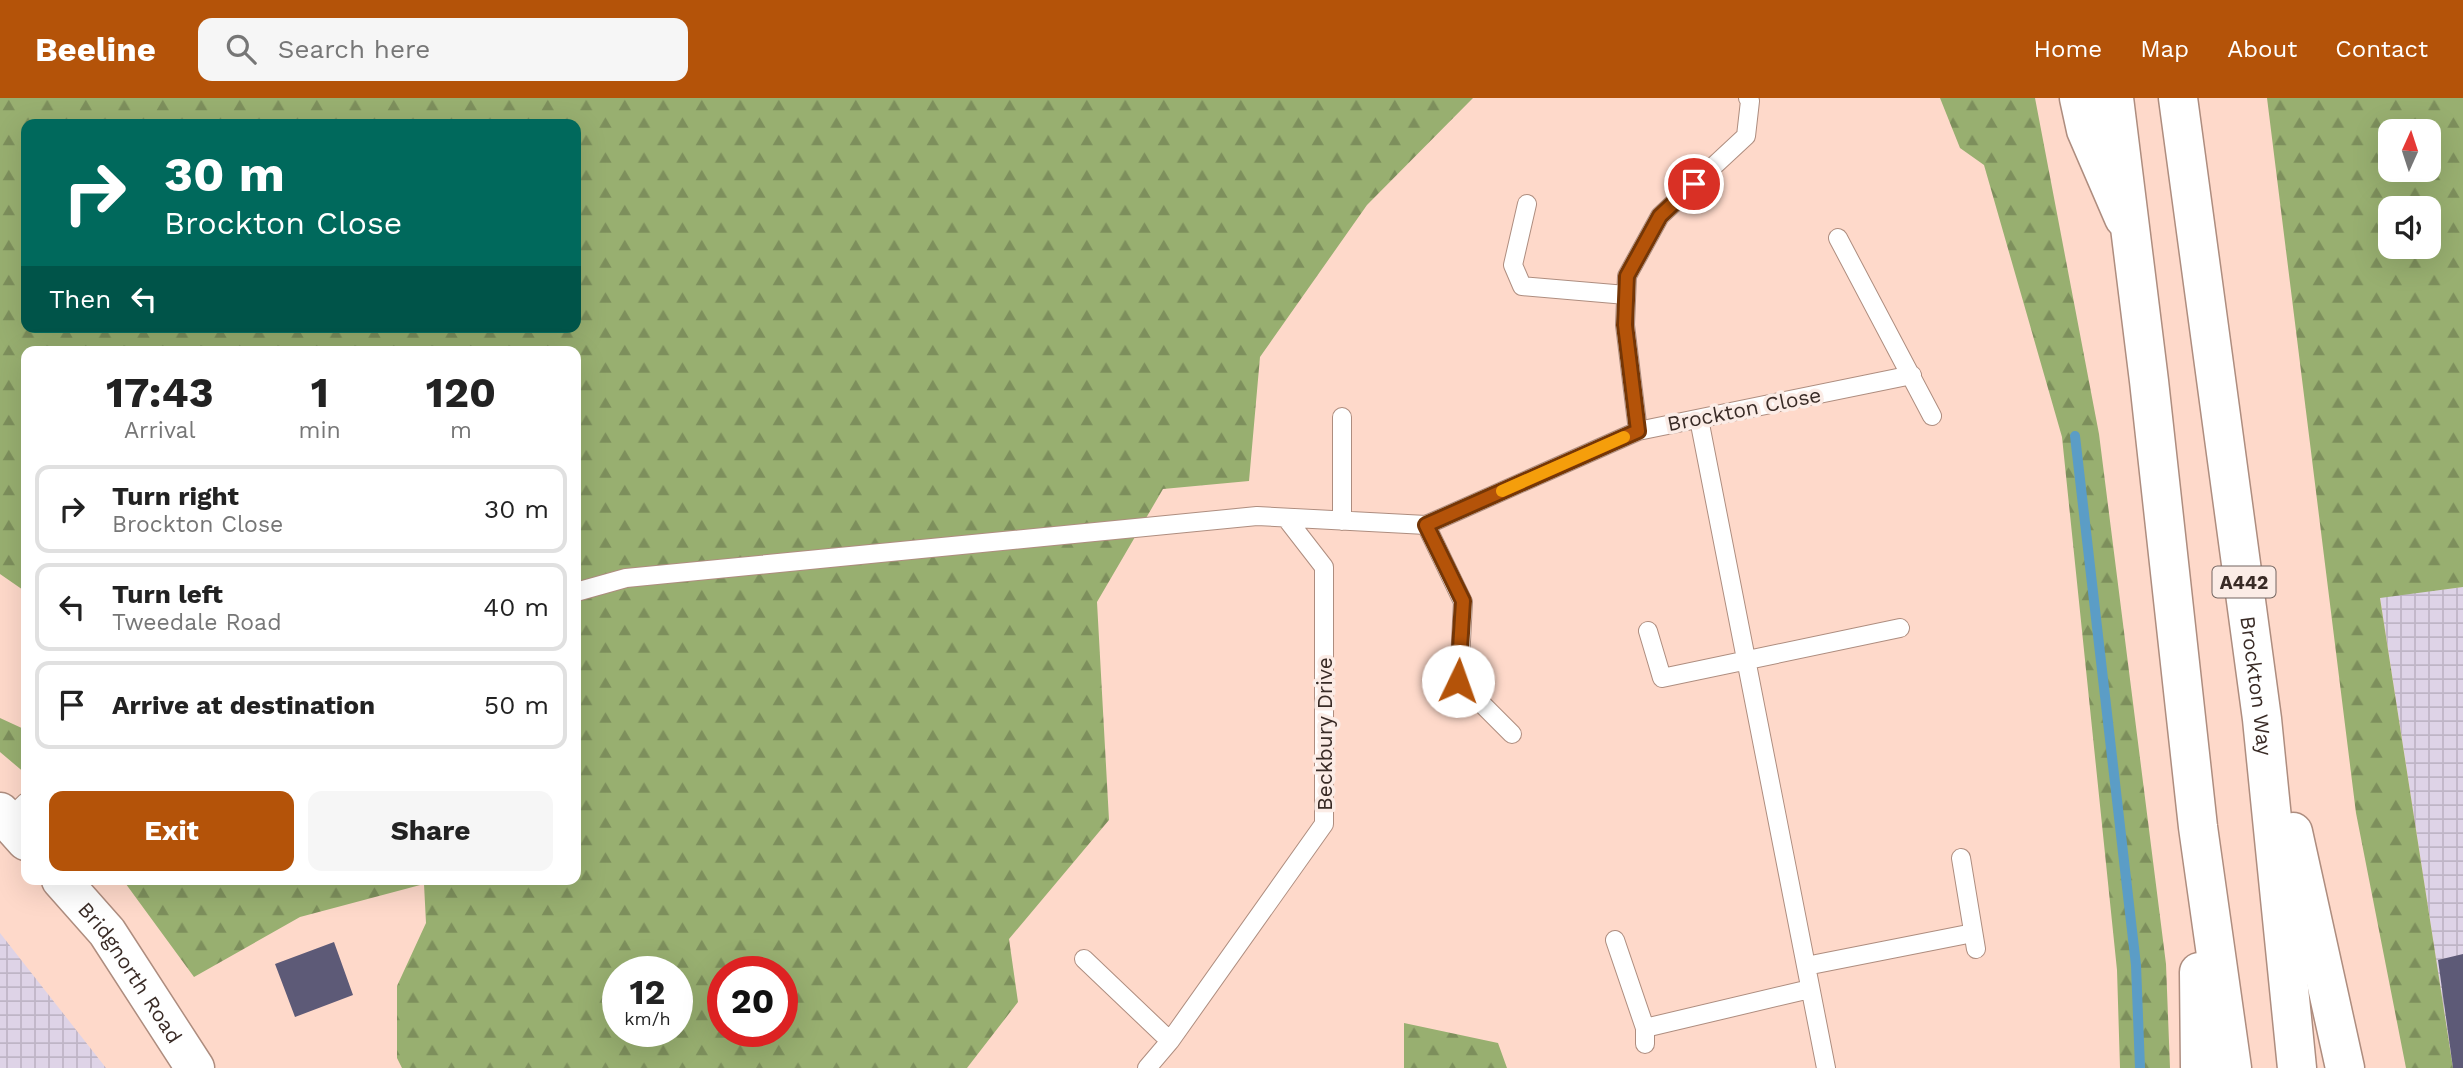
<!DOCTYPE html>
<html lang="en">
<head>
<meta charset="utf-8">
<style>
	body { margin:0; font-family:"Work Sans",sans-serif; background:#f6f6f6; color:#222; height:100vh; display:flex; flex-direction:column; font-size:26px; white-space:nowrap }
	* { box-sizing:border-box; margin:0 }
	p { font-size:23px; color:#767676 }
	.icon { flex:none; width:38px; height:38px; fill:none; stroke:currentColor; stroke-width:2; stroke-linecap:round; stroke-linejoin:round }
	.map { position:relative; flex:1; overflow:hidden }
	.drawer { position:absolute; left:21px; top:248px; width:560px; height:539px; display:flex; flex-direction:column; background:#fff; border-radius:14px; box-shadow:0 7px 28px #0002 }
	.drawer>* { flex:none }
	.banner { position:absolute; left:21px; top:21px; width:560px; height:214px; border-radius:14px; box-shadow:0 7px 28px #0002; background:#00695c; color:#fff; overflow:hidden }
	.needle { width:46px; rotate:3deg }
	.tools { position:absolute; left:2378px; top:21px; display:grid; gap:14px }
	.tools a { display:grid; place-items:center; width:63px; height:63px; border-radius:14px; background:#fff; box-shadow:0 7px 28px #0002; font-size:35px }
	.speed { position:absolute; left:602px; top:858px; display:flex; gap:14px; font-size:35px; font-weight:700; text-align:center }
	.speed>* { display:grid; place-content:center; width:91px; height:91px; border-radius:50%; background:#fff; box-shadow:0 7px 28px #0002; line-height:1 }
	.speed small { font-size:18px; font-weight:400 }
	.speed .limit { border:10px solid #d22; background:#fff; color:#111 }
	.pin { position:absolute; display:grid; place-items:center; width:60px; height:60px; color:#fff; margin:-30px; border:4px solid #fff; border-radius:50%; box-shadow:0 2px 7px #0007 }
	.me { position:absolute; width:77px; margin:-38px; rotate:3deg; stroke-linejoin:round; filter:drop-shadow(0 0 5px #0008) }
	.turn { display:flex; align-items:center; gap:24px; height:147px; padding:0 28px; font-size:32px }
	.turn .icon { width:91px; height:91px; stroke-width:2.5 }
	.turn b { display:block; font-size:49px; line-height:60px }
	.then { display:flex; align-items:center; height:66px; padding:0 28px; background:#0003; gap:14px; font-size:26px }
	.eta { display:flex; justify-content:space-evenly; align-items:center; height:119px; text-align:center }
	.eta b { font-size:42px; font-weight:700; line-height:49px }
	.button { display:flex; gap:14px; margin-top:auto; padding:14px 28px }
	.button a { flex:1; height:80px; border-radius:14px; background:#b45309; color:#fff; font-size:28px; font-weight:700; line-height:80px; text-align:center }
	.button a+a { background:#f6f6f6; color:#222 }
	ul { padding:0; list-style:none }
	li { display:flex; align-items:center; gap:21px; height:88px; margin:0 14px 10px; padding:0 14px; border:4px solid #e0e0e0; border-radius:14px }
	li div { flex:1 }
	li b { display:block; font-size:26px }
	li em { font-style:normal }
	header { display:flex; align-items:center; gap:42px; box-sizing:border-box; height:98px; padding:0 35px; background:#b45309; color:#fff }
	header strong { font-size:33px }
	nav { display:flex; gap:38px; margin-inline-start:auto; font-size:24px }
	.search { width:490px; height:63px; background:#f6f6f6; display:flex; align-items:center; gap:18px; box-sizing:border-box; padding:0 24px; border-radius:14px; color:#767676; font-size:26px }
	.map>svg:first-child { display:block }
</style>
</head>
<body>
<header>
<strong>Beeline</strong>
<div class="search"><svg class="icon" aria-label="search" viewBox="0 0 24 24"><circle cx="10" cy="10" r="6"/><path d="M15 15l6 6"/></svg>Search here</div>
<nav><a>Home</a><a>Map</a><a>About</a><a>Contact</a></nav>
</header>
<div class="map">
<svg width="2463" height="970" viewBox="0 0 2463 970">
	<defs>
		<pattern id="industrial-grid" width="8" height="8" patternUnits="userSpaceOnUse" patternTransform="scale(1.75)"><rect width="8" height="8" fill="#ded3e7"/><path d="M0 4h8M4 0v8" fill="none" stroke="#bfb5c6"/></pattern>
		<pattern id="forest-firs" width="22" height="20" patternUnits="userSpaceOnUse" patternTransform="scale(1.75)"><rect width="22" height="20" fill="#98af70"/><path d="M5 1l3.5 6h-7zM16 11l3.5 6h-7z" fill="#7d8f5c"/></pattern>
	</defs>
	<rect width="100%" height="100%" fill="#fed9ca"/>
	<!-- industrial -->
	<path fill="url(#industrial-grid)" d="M2463 489V970H2453L2380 499Z
		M0 835 106 970H0Z"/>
	<!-- forest -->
	<path fill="url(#forest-firs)" fill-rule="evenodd" d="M0 0H1473L1367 107 1260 259 1249 383 1163 391 1097 504 1109 722 1009 841 1018 904 967 970H402L397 960V888L426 825 424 786 300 819 194 879 123 782H576V254H26V494L0 476ZM26 26H576V229H26ZM618 873H677V933H618ZM723 873H782V933H723Z
		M1940 0H2035L2099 336 2166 866 2170 970H2120L2117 872 2062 339 1984 67 1960 50Z
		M2267 0H2463V489L2380 500 2453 970H2406L2356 715ZM2390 33H2429V72H2390ZM2390 110H2429V149H2390Z
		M0 620 26 632V676L0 654Z
		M1404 925 1498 945 1507 970H1404Z"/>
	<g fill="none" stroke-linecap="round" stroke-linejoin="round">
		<!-- stream -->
		<path stroke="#5b9dc6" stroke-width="10" d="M2075 338 2136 867 2140 970"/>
	</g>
	<!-- building -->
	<path fill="#5d5a77" d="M334 844 353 897 295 919 275 866Z
		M2463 856V970H2453L2438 862Z"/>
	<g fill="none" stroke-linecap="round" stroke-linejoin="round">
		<defs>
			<path id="lane" d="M1527 106 1513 167 1522 188 1626 197
				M1838 140 1932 318
				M1342 319V423
				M1699 321 1826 970
				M1638 333 1625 227 1627 178 1660 118 1746 38 1750 3 1748 0
				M1426 427 1463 504 1459 583 1512 636
				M576 494 626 480 1257 418 1426 427 1638 333 1912 277
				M1648 533 1662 580 1900 530
				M8 722 26 704
				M1961 760 1976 851
				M1615 842 1645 930V946
				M1084 861 1170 943
				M1806 868 1973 835
				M1645 930 1810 891
				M1147 970 1170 943 1324 726V469L1286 420"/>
			<g id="secondary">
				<path d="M0 714 26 743"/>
				<path id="s1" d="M61 782 107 834 195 970"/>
			</g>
			<path id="primary" d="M2079 0 2086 32 2124 120"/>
			<g id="highway">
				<path d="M2114 0 2149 283 2198 729 2232 970"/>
				<path id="s2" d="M2178 0 2262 621 2297 970"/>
				<path d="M2293 734 2345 970"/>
				<path d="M2199 874 2200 970"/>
			</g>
		</defs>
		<!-- lane casing -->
		<use href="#lane" stroke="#ae8d7f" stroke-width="20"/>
		<!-- secondary casing -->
		<use href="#secondary" stroke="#ae8d7f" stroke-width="41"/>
		<!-- primary casing -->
		<use href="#primary" stroke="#ae8d7f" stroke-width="41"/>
		<!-- highway casing -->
		<use href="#highway" stroke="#ae8d7f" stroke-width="41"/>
		<!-- lane -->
		<use href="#lane" stroke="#fff" stroke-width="18"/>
		<!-- secondary -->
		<use href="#secondary" stroke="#fff" stroke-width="38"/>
		<!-- primary -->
		<use href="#primary" stroke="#fff" stroke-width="38"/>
		<!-- highway -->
		<use href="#highway" stroke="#fff" stroke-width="38"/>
	</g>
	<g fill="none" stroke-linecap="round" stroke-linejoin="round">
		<defs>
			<path id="route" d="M1458 583 1463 503 1426 427 1638 333 1625 227 1627 178 1660 118 1694 86"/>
		</defs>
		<!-- route casing -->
		<use href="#route" stroke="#753606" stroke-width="18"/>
		<!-- route -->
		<use href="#route" stroke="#b45309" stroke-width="12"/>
		<!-- slow -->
		<path stroke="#f59e0b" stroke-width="12" d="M1502 393 1624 339"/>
	</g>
	<g text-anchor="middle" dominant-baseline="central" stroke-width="7" stroke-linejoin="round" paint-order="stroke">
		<!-- shield labels -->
		<rect fill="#fbece6" stroke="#736560" stroke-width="2" x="2212.5" y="468.5" width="63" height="31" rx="5"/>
		<g font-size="19" font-weight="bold" fill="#392b26">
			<text x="2244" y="484">A442</text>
		</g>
		<!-- street labels -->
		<g font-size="21" fill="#392b26" stroke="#fbece6">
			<text transform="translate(1744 311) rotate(-11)">Brockton Close</text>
			<text stroke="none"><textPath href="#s2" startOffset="593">Brockton Way</textPath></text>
			<text transform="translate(1324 636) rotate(-90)">Beckbury Drive</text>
			<text stroke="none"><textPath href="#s1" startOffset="116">Bridgnorth Road</textPath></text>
		</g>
	</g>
</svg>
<div class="tools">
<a><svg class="needle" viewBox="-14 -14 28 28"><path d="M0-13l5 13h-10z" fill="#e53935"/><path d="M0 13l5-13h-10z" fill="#767676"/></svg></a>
<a><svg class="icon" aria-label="sound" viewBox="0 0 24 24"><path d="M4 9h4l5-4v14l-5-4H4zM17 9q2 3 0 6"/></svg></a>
</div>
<div class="speed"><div>12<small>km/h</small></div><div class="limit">20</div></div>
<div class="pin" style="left:1694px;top:86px;background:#d93025"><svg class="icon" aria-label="arrive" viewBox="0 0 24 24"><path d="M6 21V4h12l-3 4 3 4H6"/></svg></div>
<svg class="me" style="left:1458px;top:583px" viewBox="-20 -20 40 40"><circle r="19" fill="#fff"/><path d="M0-13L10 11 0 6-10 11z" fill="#b45309"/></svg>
<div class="banner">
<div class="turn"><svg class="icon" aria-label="right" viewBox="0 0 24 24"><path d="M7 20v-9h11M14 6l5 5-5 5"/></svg><div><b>30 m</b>Brockton Close</div></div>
<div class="then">Then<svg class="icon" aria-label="left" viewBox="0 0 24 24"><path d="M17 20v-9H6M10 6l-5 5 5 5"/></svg></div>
</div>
<section class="drawer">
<div class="eta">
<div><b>17:43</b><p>Arrival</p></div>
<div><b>1</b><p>min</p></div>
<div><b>120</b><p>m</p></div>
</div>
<ul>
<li><svg class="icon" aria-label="right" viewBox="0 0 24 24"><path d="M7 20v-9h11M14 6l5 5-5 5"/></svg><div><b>Turn right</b><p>Brockton Close</p></div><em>30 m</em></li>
<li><svg class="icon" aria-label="left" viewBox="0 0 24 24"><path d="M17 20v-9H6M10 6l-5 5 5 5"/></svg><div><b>Turn left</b><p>Tweedale Road</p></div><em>40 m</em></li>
<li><svg class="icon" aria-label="arrive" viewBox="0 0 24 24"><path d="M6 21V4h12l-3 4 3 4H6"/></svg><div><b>Arrive at destination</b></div><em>50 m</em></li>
</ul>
<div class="button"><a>Exit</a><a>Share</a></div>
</section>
</div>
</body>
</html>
